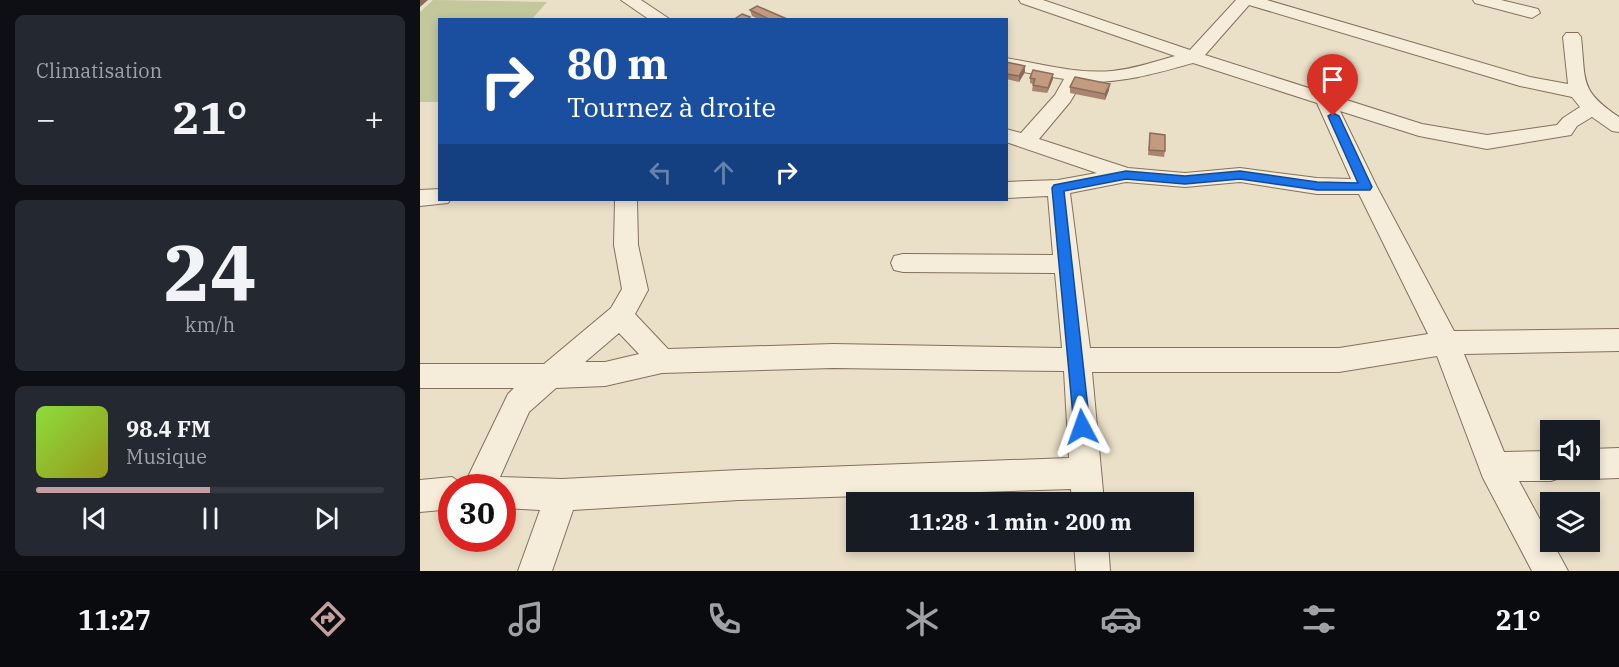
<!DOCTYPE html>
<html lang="fr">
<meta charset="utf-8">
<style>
:root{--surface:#171b24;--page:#242831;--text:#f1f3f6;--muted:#9ea1a6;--line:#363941;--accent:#c49ea0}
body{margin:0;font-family:"IBM Plex Serif",serif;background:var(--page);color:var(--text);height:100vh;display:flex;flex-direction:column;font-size:22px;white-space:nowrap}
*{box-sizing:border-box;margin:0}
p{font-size:20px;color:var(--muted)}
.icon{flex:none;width:33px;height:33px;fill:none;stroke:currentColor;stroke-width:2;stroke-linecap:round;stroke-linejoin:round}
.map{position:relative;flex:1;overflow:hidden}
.drawer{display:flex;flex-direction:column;gap:15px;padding:15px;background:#0d0f14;width:420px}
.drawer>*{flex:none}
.guide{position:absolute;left:18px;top:18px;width:570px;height:183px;border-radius:0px;box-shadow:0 3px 9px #0003;background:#1a4fa0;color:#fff;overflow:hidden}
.fabs{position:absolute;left:1120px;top:420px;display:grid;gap:12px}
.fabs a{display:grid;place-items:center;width:60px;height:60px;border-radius:0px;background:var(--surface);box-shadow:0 3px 9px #0003;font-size:30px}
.speed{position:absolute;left:18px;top:474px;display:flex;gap:12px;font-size:30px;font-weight:700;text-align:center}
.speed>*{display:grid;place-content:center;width:78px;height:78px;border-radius:50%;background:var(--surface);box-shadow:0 3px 9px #0003;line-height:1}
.speed .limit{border:9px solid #d22;background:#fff;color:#111}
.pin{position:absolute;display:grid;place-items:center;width:51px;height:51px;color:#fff;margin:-62px -26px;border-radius:50% 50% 50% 0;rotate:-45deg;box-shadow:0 0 6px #0007}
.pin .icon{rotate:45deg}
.me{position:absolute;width:66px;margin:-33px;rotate:356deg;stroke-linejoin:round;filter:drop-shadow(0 0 4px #0008)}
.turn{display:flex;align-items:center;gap:21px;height:126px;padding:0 30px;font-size:27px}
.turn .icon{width:78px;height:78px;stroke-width:2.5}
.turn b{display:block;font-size:42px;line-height:51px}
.lanes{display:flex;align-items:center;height:57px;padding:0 30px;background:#0003;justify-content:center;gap:30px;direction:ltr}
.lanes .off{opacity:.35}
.big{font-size:45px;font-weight:700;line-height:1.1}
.drawer .tile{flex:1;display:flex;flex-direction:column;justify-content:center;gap:9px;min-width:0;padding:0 21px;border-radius:9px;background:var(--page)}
.drawer .dial{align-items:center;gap:0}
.dial b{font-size:78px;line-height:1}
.song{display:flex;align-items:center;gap:18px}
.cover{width:72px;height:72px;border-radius:9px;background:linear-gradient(135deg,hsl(90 70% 55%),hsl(60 70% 35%))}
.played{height:6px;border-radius:3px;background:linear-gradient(90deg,var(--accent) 50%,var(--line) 50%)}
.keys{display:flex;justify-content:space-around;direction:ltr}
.heat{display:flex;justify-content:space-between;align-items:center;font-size:33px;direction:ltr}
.trip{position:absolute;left:426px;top:492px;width:348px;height:60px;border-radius:0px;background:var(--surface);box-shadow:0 3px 9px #0003;font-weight:700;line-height:60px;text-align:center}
.dock{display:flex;height:96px;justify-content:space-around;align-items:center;background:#090b0e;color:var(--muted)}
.dock .icon{width:42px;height:42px}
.dock .active{color:var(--accent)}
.dock b{font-size:27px;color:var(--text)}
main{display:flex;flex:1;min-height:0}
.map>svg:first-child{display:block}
.green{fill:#c3c79c}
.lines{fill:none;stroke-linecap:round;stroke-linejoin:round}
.minor-casing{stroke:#83715e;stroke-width:2}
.minor{fill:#f5ecd9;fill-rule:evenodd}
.wall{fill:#a9856f}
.shaded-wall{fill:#896c5a}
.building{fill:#c49b81;stroke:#896c5a;stroke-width:1.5}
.route{fill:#1a73e8;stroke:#114b97;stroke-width:1.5}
</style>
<main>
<section class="drawer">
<div class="tile"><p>Climatisation</p>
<div class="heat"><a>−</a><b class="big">21°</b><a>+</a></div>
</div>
<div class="tile dial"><b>24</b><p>km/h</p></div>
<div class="tile">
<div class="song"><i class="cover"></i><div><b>98.4 FM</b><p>Musique</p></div></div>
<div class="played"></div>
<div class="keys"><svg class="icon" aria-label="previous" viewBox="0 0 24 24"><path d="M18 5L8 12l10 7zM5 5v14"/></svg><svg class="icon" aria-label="pause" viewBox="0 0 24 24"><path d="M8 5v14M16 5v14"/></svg><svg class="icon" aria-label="next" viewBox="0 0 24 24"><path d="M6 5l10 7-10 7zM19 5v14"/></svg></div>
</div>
</section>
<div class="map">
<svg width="1199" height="571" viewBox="0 0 1199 571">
<rect width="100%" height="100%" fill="#eadfc7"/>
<!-- green -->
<path class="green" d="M13,0l114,2 -15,17 -92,1 -1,82h-19v-90z"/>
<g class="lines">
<!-- minor casing -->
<g class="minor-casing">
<g id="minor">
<path d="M201,0h20l30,20h-21z"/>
<path d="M599,0h24l147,50 46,-50h31l263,77 38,7 -5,-47 3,-4h12l3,4c5,45 -2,53 38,80v15l-7,-1 -20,-14 -15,9 -6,9 -84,14 -68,-13 -79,-25 37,76 77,144 165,-2v22l-155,3 40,98 47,-1v19h14l-3,7 -11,4h-32l49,90h-36l-49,-93 -46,-122 -98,16h-247l12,130h-32l-1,-13 -332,11 -166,10 -21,61h-34l22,-61 -38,-2v-20h-50v21l-32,3v-32l32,-3 12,8 44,-91 6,-6h-94v-24h124l67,-56 11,-19 -8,-44 1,-45h22l1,45 10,45 -13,24 33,35 165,-5 229,4 -7,-75 -152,-1 -9,-2 -3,-7 3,-7 9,-2 150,1 -5,-59 -42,2v-16l52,-2 39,-7 -91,-31v-13l15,4 34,-38 9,-16 -58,-10v-11c35,6 71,16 106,13 21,-2 42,-9 63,-15l-154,-53zM829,5l271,81 52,11 8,10 -17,11 -6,7 -70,10 -65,-11 -217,-69zM773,63l124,40 34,76 -34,-1 -77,-10 -55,5 -57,-5 -89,-29 31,-37 12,-20c41,1 72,-8 111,-19zM706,182l59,5 55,-5 77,12h42l69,140 -89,14h-249l-20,-155zM199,333l20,21 -34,8h-20zM413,368l231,3 5,87 -330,12 -177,9 -62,-2 29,-65 27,-24 49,-2 57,-13z"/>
<path d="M1053,0h28l37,9 2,4 -8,5 -57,-15z"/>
<path d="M20,189v11h10l-2,3 -28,3v-16z"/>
<path d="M1199,448v30l-29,1 -11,-5 -2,-4h13v-21z"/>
<path d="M654,542h34l2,29h-34z"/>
</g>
</g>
<!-- minor -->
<use href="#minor" class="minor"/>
</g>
<!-- wall -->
<g class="wall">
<path d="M330,10l37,10h-27l-8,-4z"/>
<path d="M586,62l19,4v6l-6,10 -13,-3z"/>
<path d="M610,78l23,1 -6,14 -15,-2 1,-7 -3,-1z"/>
<path d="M650,87l39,3 -4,10 -35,-7z"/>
<path d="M730,133l15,18 -1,6 -16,-2z"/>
</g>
<!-- shaded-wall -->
<g class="shaded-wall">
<path d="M0,0h8l-8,7z"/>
<path d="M605,66v6l-6,10v-6z"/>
<path d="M633,74v5l-6,14 1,-5z"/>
<path d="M690,84l-1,6 -4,10v-6z"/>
</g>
<!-- building -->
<g class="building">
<path d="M337,6l30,13 -16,1 -21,-10z"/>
<path d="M322,14l8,3 -4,3h-13z"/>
<path d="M586,62l19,4 -6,10 -13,-2z"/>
<path d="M613,70l20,4 -5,14 -15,-3 2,-6 -5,-1z"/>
<path d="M655,77l35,7 -5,10 -35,-7z"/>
<path d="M730,133l15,2v16l-16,-1z"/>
</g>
<!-- route -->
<path class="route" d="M913,113l6,3 33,71 -2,3h-53l-77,-11 -55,5 -59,-5 -62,12 26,236 -2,5 -6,3 -6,-3 -2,-5 -22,-239 2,-3 72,-14 59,5 55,-5 77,11 41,1 -30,-67z"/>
</svg>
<div class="fabs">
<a><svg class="icon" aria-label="sound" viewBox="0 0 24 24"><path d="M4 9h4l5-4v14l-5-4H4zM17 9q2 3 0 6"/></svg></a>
<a><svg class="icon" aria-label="layers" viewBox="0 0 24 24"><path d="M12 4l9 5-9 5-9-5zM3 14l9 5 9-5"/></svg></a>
</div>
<div class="speed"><div class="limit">30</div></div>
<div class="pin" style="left:913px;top:116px;background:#d93025"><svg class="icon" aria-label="arrive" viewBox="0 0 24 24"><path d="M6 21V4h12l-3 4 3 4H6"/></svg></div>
<svg class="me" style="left:662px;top:427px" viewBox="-20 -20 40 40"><path d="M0-17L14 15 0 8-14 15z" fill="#1a73e8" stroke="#fff" stroke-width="4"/></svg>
<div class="trip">11:28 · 1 min · 200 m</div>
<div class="guide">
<div class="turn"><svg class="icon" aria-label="right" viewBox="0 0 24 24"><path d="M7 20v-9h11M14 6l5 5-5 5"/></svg><div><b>80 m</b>Tournez à droite</div></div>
<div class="lanes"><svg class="icon off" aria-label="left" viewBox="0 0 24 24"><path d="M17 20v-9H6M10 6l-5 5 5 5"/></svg><svg class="icon off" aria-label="ahead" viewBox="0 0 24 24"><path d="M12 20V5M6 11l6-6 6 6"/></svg><svg class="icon" aria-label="right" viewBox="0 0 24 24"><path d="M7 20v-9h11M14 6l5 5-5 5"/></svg></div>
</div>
</div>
</main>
<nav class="dock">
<b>11:27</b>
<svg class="icon active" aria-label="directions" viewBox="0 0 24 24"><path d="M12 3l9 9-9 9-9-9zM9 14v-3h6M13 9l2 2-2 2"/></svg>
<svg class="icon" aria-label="music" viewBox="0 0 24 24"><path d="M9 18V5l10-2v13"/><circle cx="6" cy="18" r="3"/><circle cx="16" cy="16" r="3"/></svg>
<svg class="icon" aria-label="phone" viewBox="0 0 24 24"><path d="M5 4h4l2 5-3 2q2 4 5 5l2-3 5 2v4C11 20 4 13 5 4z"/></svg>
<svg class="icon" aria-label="climate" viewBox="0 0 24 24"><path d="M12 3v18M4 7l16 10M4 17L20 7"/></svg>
<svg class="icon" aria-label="car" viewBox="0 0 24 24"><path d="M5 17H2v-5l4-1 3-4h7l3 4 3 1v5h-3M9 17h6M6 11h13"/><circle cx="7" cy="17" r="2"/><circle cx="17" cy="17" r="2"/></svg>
<svg class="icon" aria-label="filters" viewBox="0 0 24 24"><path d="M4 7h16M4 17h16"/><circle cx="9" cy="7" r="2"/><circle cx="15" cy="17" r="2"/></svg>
<b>21°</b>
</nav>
